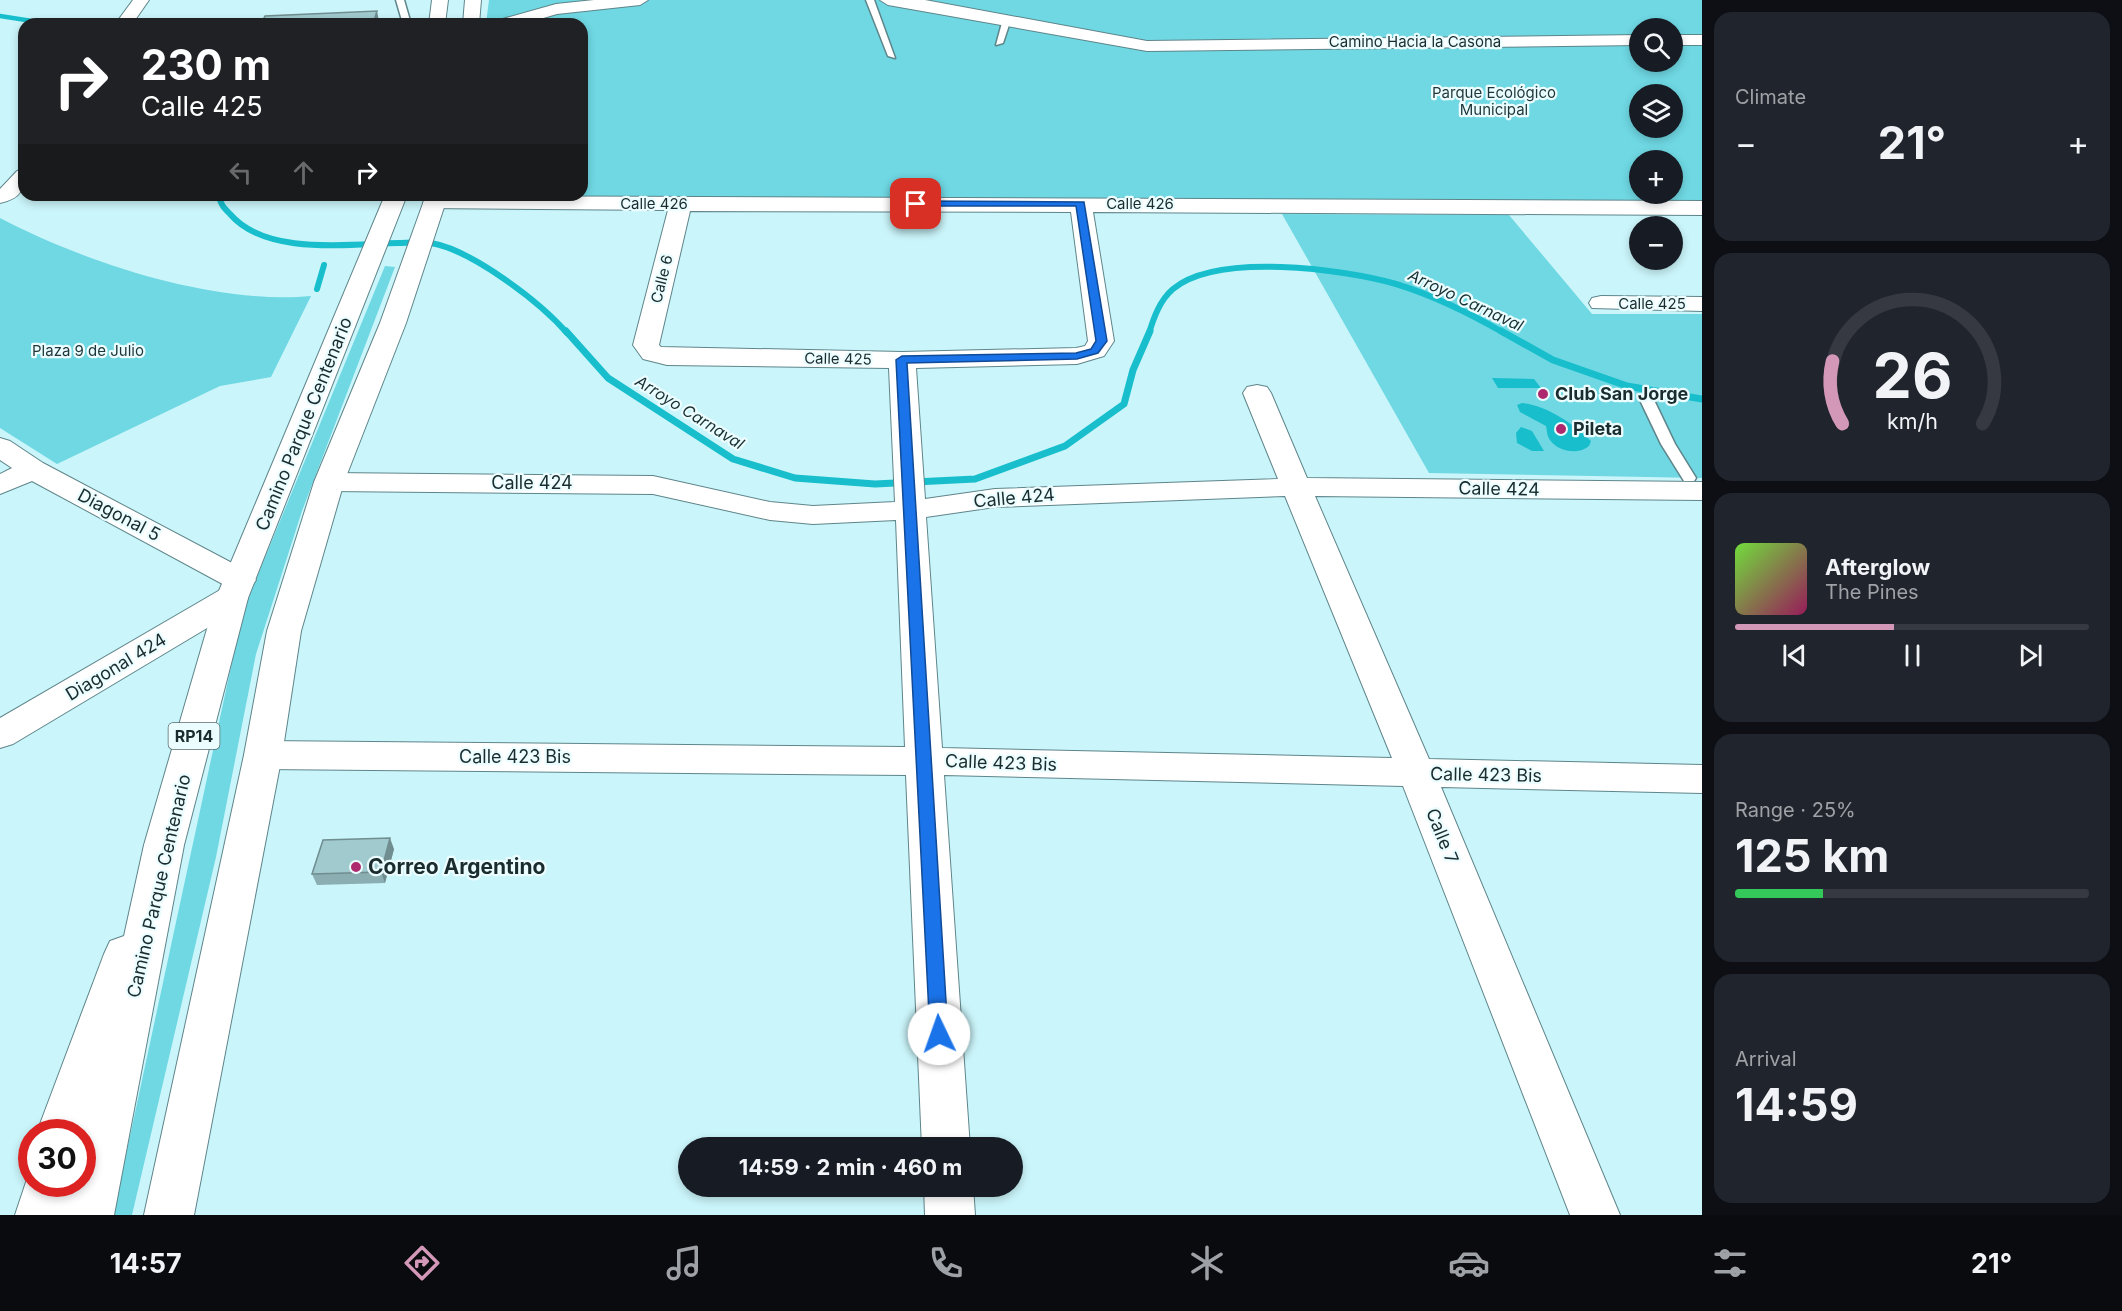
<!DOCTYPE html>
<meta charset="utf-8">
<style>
:root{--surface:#171b24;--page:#20242c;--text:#f1f3f6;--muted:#9ea1a6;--line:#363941;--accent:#d398b8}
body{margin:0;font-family:Inter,sans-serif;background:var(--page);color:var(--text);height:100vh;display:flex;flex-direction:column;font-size:22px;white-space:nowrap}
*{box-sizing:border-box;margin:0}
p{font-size:20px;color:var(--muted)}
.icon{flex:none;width:33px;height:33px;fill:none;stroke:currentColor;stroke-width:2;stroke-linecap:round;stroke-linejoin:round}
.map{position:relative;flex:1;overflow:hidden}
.side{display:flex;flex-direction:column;gap:12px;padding:12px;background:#0d0f14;width:420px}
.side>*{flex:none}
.banner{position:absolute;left:18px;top:18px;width:570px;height:183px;border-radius:18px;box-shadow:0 3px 9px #0003;background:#202124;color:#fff;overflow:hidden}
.controls{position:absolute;left:1629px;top:18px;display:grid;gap:12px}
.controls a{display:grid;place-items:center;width:54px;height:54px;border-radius:50%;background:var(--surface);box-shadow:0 3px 9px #0003;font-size:30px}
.speed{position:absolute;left:18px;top:1119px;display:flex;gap:12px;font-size:30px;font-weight:700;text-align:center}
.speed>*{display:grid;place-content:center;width:78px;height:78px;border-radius:50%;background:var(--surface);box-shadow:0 3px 9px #0003;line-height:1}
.speed .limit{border:9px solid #d22;background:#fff;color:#111}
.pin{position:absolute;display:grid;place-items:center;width:51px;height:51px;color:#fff;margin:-26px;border-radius:12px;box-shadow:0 3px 9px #0006}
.me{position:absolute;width:66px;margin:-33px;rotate:357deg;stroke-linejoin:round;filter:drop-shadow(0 0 4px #0008)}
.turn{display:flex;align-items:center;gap:21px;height:126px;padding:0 24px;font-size:27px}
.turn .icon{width:78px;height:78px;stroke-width:2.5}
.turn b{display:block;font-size:42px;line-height:51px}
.lanes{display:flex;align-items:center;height:57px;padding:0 24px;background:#0003;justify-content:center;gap:30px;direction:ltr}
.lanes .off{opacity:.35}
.big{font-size:45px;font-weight:700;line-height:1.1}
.side .tile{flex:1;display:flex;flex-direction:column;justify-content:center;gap:9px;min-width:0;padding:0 21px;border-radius:18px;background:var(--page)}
.side .dial{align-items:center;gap:0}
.dial svg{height:156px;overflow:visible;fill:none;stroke:var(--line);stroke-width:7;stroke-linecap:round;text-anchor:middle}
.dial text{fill:var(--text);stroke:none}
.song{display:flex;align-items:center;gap:18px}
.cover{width:72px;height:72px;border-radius:9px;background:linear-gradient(135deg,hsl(100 70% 55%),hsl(330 70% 35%))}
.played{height:6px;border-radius:3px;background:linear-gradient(90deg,var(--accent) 45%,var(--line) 45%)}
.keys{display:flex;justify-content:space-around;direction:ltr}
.heat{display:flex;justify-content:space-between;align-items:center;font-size:33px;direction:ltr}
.charge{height:9px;border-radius:4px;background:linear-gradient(90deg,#34c759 25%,var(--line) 0)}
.trip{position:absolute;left:678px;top:1137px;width:345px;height:60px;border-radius:30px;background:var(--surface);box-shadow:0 3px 9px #0003;font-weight:700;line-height:60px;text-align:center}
.dock{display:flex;height:96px;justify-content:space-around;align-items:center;background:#090b0e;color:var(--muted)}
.dock .icon{width:42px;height:42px}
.dock .on{color:var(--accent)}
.dock b{font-size:27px;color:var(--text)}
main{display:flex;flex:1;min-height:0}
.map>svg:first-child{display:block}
.green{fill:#6fd8e3;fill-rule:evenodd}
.water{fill:#18becc}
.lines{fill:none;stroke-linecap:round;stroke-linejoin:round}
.stream-far2{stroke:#18becc;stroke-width:4.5}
.stream-far1{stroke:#18becc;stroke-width:6}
.stream{stroke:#18becc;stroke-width:7}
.service-casing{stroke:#5e858a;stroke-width:3}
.minor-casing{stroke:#5e858a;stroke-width:2}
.primary-casing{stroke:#5e858a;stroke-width:2}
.service{fill:#fff;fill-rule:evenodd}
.minor{fill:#fff;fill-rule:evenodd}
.primary{fill:#fff;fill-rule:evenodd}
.wall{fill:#8aaeb1}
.shaded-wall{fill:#708d90}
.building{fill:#a0cace;stroke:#708d90;stroke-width:1.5}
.route{fill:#1a73e8;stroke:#114b97;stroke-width:1.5}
.poi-dot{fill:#ae286d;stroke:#ecfdff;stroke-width:2}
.labels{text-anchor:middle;stroke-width:4.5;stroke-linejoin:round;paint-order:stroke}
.far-street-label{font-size:15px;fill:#1b2c2e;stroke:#ecfdff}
.far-park-label{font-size:15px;fill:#1e3639;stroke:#ecfdff}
.far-water-label{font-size:16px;font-style:italic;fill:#173032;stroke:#ecfdff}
.shield{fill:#ecfdff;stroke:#5a6b6d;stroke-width:1.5}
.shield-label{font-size:16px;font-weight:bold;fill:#1b2c2e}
.poi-label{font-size:18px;font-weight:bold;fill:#1b2c2e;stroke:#ecfdff;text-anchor:start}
.street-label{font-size:18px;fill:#1b2c2e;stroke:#ecfdff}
.near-poi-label{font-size:21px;font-weight:bold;fill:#1b2c2e;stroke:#ecfdff;text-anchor:start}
</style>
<main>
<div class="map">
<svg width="1702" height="1215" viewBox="0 0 1702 1215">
<rect width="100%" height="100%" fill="#caf5fa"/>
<!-- green -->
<g class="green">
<path d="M489,0h1213v204l-1236,-7 116,-2v-171h-96zM1640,28h32v34h-32zM1640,94h32v34h-32zM1640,160h32v34h-32z"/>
<path d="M1282,214l227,1 83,99h110v164l-273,-5z"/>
<path d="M0,218c86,45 214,87 311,78l-40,81 -51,9 -163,78 -57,-36z"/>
<path d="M385,266l10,1 -93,244 -46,143 -40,203 -84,358h-19l130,-604z"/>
</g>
<!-- water -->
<g class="water">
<path d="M1492,378l42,1 7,9h-43z"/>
<path d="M1522,403c26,3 50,20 69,38l-2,5c-10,9 -31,6 -39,-6 -3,-4 -3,-9 -4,-14l-26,-14 -3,-7z"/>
<path d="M1521,427l11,4 12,20h-12l-15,-8 -1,-10z"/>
</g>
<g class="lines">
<!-- stream-far2 -->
<path class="stream-far2" d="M0,16l51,8"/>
<!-- stream-far1 -->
<g class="stream-far1">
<path d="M219,195c1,9 5,13 11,19 36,42 118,30 169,29 11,0 22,-2 32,0 41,7 109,59 136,90"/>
<path d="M317,289l7,-24"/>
<path d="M1149,333c5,-16 11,-33 24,-44 44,-37 171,-20 223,-5 36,11 75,30 108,49"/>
</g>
<!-- stream -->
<g class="stream">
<path d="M566,331l42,47 125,81 62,19 80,6 100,-5 90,-33 59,-42 9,-34 17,-39"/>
<path d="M1501,331l52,29 74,26 75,13"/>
</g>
<!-- service casing -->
<g class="service-casing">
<g id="service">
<path d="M396,0h8l7,24h-8z"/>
<path d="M866,0h8l21,58 -7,-2z"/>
<path d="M1007,16l4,3 -8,24 -7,2 7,-26z"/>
<path d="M1646,394l7,4 22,46 21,34 -2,3h-10l-23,-37 -22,-46z"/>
</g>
</g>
<!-- minor casing -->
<g class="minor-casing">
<g id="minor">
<path d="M133,0h16l-16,23h-12l-2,-4z"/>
<path d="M594,0h54l-8,5 -83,9 -34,10h-26l2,-4 57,-16z"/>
<path d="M880,0h45l222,41 493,-6v10l-493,6 -259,-46z"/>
<rect x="1672" y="35" width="30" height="10"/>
<path d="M24,169c0,21 -2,29 -24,34v-14l17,-18z"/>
<path d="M434,196l1268,5v14l-609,-3 21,129 -10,15 -27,8 -161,4 9,131 70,-10 283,-10 -35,-86 4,-6 10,-2 10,2 4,6 36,85 395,4v18l-387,-4 114,263 273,6v28l-261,-6 179,428h-50l-167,-429 -459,-11 26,373h-48l-16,-373 -643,-6 -13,-4 -6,-10 6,-10 13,-4 642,6 -9,-227 -83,4 -43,-4 -117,-26 -324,-3 -10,-3 -5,-6 5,-6 10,-3 324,3 117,26 43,4 82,-4 -6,-134 -222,-3 -24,-6 -10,-14 35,-135 -242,-2 -3,-5 3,-5zM690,211l381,1 17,129 -3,5 -9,2 -174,4 -241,-5 -2,-2zM1285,496l107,262 -450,-10 -16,-231 69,-10z"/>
<path d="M1601,296l101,1v14l-110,-3 -3,-5 3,-5z"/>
<path d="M0,438l10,3 33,22 208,110 5,7 -5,7 -9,3 6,8 -4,8 -231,138 -13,4v-30l220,-128 10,-2 -198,-107 -32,13v-20l12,-6 -12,-8z"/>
<path d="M924,1186h49l2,29h-50z"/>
</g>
</g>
<!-- primary casing -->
<g class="primary-casing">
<g id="primary">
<path d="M432,0h16l-3,24h-16z"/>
<path d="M465,0h16l-2,24h-16z"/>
<path d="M385,195h22l-159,403 -64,247 -70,370h-99l16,-48 1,17h50v-52h-45l67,-178 6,-13 14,-5 20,-91 72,-247z"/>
<path d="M426,195h22l-42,128 -62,159 -43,149 -19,124 -88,460h-50l100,-460 23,-124 47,-149 66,-159z"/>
</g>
</g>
<!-- service -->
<use href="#service" class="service"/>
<!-- minor -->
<use href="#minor" class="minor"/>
<!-- primary -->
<use href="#primary" class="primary"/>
</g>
<!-- wall -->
<path class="wall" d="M394,849l-9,34 -68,2 -5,-11z"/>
<!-- shaded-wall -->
<g class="shaded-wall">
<path d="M377,11l2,10 -1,3h-5z"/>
<path d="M390,838l4,11 -9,34 -4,-11z"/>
</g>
<!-- building -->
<g class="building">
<path d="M377,11l-4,13h-112l4,-8z"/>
<path d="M390,838l-9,34 -69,2 11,-34z"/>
</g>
<!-- route -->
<path class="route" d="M916,201l168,1 23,139 -9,12 -21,6 -170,4 41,671 -2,5 -7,3 -7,-3 -2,-5 -34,-674 6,-4 174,-3 15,-4 5,-8 -20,-135h-163l-2,-2z"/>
<!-- markers -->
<g class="poi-dot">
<circle cx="1543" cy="394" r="6"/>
<circle cx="1561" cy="429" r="6"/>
<circle cx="356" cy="867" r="6"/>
</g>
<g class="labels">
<!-- far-street labels -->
<g class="far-street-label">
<text x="1415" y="47">Camino Hacia la Casona</text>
<text x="654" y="209">Calle 426</text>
<text x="1140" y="209">Calle 426</text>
<text transform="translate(662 279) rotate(-76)" y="5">Calle 6</text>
<text x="1652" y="309">Calle 425</text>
<text transform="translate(838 359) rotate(1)" y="5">Calle 425</text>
</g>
<!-- far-park labels -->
<g class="far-park-label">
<text x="1494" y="98">Parque Ecológico<tspan x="1494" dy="17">Municipal</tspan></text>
<text x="88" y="356">Plaza 9 de Julio</text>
</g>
<!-- far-water labels -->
<g class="far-water-label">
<text transform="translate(1466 300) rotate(25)" y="6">Arroyo Carnaval</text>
<text transform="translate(690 412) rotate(32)" y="6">Arroyo Carnaval</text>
</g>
<!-- shield labels -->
<rect class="shield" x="168.5" y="723" width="51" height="26" rx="4.5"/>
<g class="shield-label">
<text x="194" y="742">RP14</text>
</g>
<!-- poi labels -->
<g class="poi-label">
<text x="1555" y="400">Club San Jorge</text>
<text x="1573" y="435">Pileta</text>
</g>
<!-- street labels -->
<g class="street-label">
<text transform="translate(304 424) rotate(-68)" y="6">Camino Parque Centenario</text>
<text x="532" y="489">Calle 424</text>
<text transform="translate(1499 489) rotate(1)" y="6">Calle 424</text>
<text transform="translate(1014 498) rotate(-5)" y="6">Calle 424</text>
<text transform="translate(119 515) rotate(28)" y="6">Diagonal 5</text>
<text transform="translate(116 667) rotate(-31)" y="6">Diagonal 424</text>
<text x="515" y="763">Calle 423 Bis</text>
<text transform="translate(1001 763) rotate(2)" y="6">Calle 423 Bis</text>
<text transform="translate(1486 775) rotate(1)" y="6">Calle 423 Bis</text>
<text transform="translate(1442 836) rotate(68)" y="6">Calle 7</text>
<text transform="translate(159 886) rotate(-77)" y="6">Camino Parque Centenario</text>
</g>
<!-- near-poi labels -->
<g class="near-poi-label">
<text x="368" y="874">Correo Argentino</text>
</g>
</g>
</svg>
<div class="controls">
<a><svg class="icon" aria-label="search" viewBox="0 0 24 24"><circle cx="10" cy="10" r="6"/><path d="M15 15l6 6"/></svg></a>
<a><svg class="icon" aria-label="layers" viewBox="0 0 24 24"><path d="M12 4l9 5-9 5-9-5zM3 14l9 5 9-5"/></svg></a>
<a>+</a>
<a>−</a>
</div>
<div class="speed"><div class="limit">30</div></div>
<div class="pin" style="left:916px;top:204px;background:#d93025"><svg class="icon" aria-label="arrive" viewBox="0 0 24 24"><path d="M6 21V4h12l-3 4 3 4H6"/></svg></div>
<svg class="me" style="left:939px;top:1034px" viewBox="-20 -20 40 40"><circle r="19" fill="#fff"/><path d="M0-13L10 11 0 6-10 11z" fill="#1a73e8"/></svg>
<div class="trip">14:59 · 2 min · 460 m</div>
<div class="banner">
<div class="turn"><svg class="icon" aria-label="right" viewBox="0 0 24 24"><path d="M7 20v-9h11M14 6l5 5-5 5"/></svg><div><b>230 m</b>Calle 425</div></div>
<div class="lanes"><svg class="icon off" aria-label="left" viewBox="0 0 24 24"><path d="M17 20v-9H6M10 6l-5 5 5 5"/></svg><svg class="icon off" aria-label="ahead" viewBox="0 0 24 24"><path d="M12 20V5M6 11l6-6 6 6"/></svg><svg class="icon" aria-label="right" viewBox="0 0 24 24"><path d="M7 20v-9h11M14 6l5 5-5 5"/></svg></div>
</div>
</div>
<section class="side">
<div class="tile"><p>Climate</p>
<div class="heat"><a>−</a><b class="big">21°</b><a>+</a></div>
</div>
<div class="tile dial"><svg viewBox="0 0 100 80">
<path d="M14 69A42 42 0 1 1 86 69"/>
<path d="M14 69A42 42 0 0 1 9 37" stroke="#d398b8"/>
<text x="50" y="56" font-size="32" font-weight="700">26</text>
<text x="50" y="72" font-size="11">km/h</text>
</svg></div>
<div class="tile">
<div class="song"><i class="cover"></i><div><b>Afterglow</b><p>The Pines</p></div></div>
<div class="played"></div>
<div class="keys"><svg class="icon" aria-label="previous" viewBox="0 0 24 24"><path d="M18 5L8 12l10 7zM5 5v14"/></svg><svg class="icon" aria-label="pause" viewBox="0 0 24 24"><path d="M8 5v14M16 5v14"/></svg><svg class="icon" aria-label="next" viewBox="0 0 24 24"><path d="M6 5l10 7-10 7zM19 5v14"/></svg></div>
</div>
<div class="tile"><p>Range · 25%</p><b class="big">125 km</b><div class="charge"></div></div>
<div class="tile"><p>Arrival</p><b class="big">14:59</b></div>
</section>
</main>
<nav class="dock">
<b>14:57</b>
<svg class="icon on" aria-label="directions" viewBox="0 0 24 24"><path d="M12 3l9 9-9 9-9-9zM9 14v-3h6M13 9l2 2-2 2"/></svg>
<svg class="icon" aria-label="music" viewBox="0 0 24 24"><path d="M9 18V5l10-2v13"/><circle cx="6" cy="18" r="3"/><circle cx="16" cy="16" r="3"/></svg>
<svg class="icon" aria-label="phone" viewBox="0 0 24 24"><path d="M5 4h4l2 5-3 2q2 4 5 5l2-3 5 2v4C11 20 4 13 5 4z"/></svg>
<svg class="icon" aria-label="climate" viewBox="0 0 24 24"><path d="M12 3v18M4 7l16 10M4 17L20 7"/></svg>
<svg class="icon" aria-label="car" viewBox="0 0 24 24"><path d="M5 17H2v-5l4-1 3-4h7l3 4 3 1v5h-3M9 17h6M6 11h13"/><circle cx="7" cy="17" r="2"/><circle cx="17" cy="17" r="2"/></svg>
<svg class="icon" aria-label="filters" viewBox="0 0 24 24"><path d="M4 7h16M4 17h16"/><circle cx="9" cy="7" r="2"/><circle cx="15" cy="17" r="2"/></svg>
<b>21°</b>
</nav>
